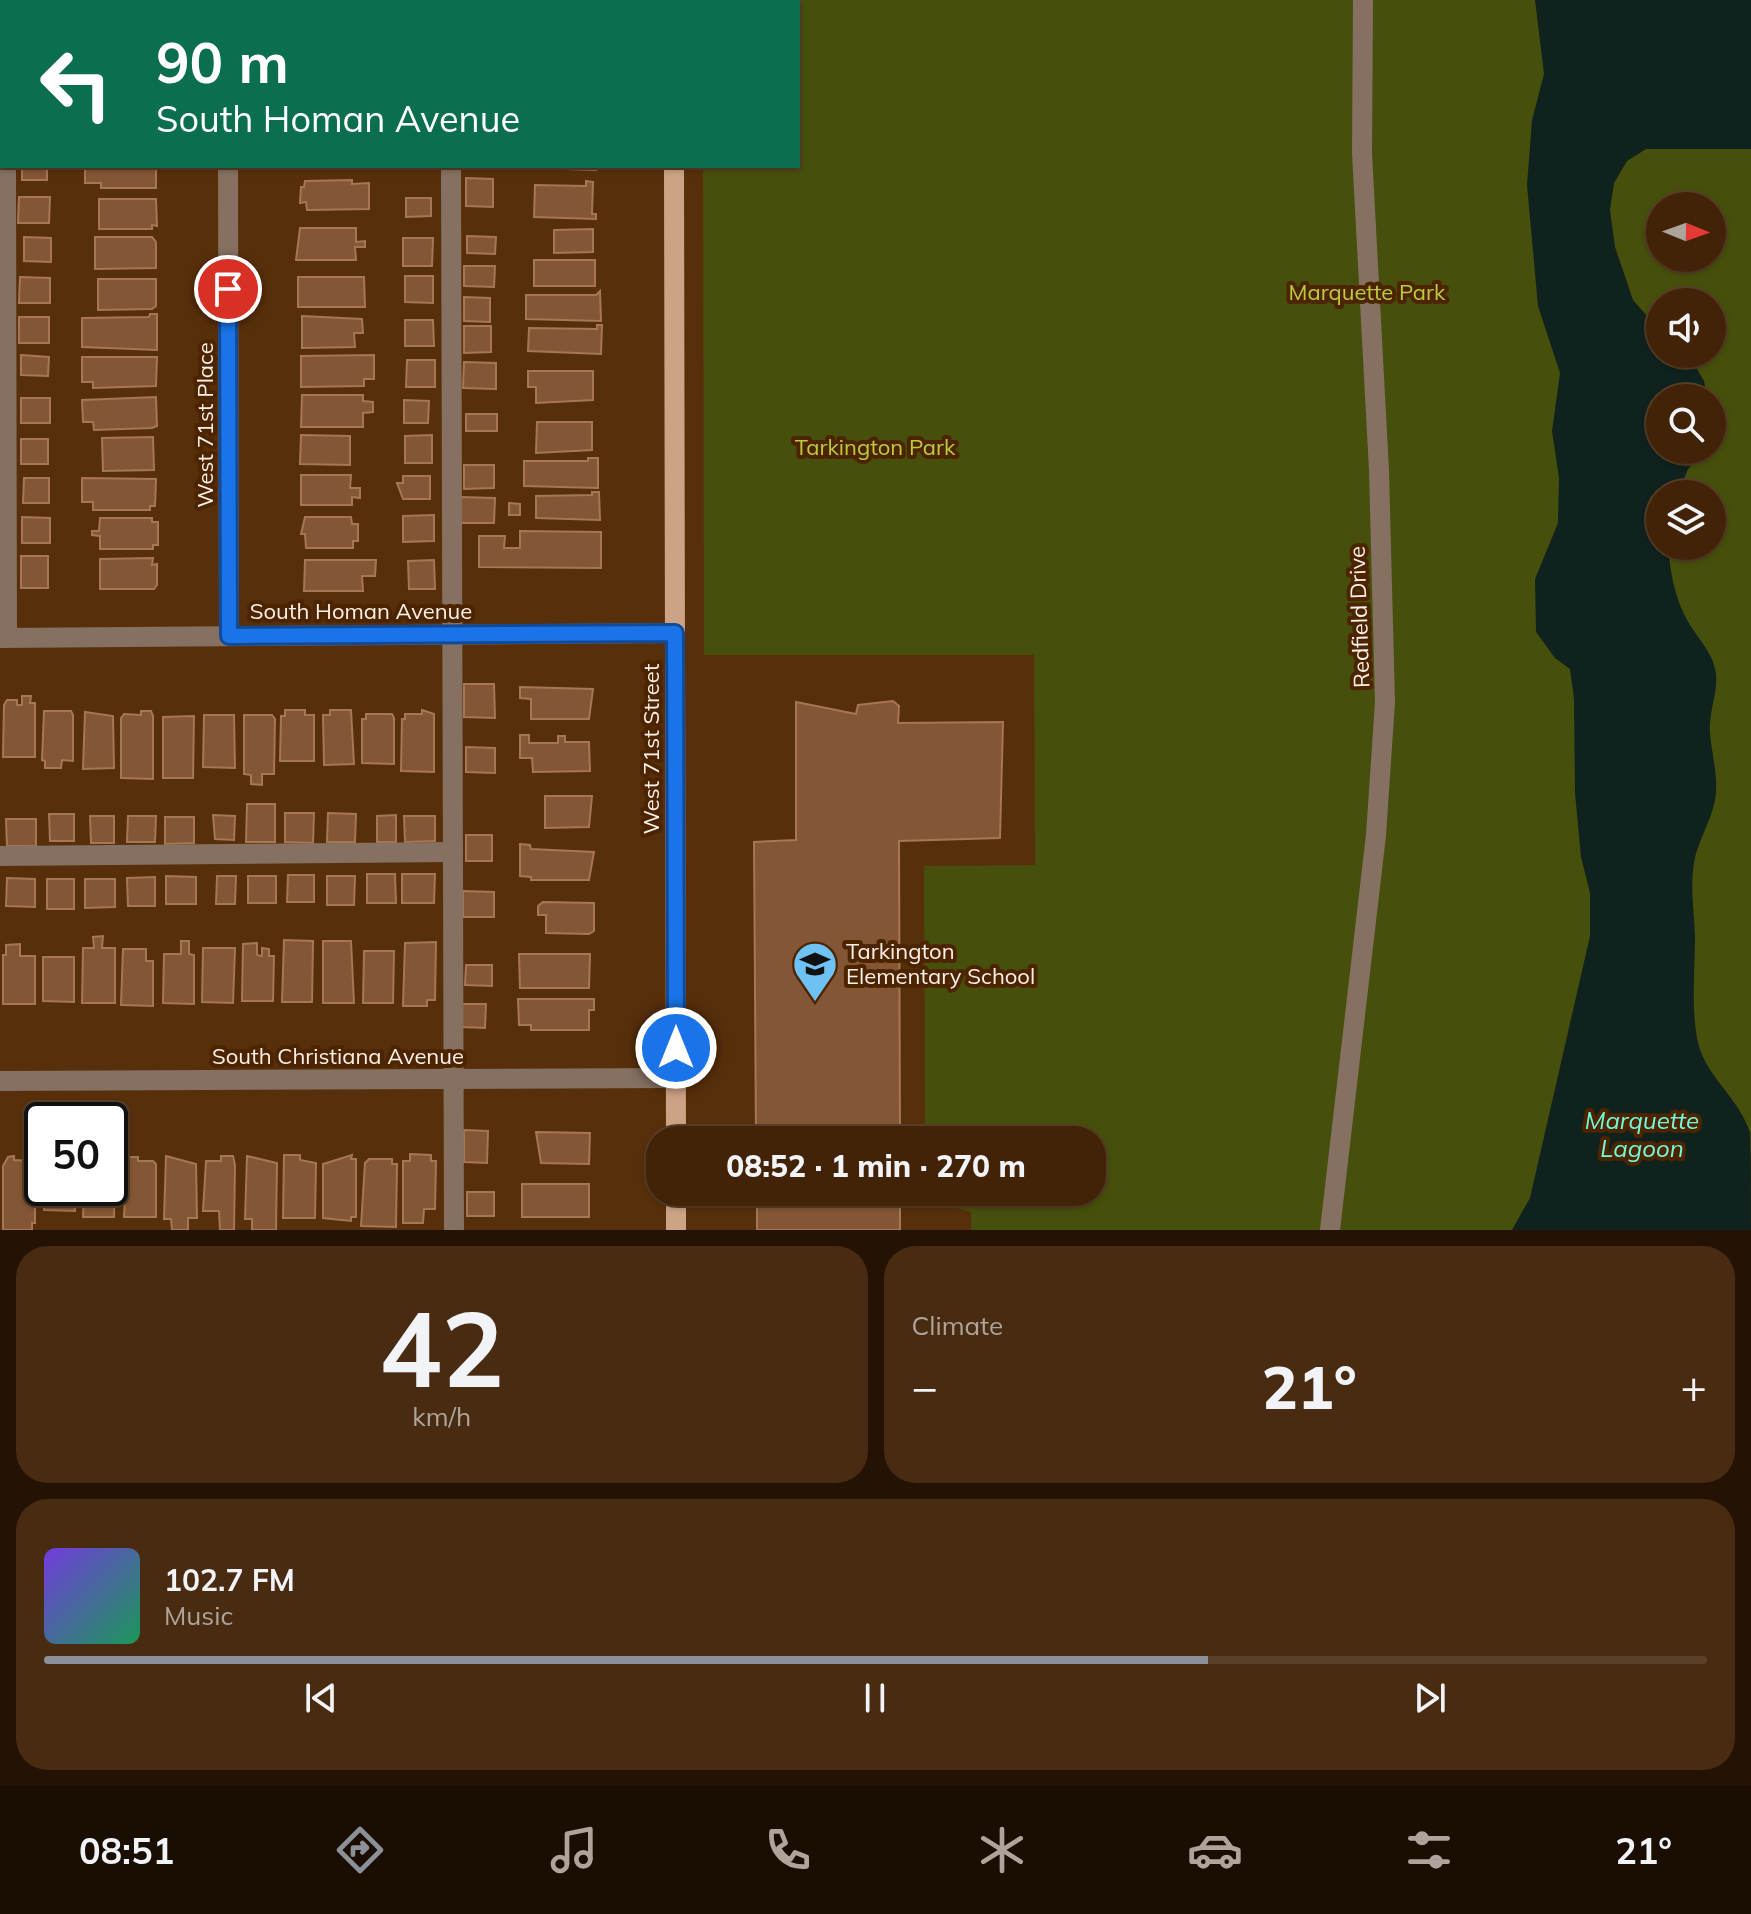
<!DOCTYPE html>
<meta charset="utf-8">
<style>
:root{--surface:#422308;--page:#492b12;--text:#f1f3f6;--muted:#aea49c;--line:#5a4029;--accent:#8c9099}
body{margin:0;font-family:Mulish,sans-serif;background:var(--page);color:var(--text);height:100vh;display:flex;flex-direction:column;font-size:30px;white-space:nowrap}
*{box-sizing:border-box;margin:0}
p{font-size:26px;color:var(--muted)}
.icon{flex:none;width:44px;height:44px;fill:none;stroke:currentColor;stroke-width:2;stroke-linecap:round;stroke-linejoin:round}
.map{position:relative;height:1230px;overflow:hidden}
.drawer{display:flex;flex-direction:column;gap:16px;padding:16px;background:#241304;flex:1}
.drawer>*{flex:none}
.top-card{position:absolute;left:0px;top:0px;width:800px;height:168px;box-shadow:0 2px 6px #0004,0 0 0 2px var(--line);background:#0b6e4f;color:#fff;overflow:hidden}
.needle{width:52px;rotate:91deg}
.fabs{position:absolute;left:1646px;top:192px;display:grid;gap:16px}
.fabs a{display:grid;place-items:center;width:80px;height:80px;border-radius:50%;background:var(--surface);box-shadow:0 2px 6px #0004,0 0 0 2px var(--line);font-size:40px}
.speed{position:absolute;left:24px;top:1102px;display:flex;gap:16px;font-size:40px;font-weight:700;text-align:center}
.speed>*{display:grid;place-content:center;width:104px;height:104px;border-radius:50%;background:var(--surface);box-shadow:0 2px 6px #0004,0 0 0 2px var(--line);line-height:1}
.speed .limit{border:4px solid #111;border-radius:12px;background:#fff;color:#111}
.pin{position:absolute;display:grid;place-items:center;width:68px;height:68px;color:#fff;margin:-34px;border:4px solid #fff;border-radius:50%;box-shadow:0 2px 8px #0007}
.me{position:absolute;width:88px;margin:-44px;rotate:0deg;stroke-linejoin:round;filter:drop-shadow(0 0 6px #0008)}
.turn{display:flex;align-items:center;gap:28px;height:168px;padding:0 24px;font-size:36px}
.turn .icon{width:104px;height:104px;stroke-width:2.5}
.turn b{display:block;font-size:56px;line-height:68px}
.big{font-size:60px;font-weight:800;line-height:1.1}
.drawer .tile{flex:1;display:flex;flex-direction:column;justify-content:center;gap:12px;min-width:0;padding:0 28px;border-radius:32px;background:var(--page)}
.drawer .dial{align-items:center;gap:0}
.dial b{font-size:104px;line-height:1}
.song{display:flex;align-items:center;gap:24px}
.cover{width:96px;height:96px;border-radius:12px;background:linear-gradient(135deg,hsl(260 70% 55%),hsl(150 70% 35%))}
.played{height:8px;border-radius:4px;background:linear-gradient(90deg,var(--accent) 70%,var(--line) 70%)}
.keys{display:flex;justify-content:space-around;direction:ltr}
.heat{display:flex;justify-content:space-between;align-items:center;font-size:44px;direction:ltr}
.drawer .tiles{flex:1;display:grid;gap:16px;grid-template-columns:1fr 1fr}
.tile:last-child{grid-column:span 2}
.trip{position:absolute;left:646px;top:1126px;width:460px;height:80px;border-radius:32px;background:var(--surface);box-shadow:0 2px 6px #0004,0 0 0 2px var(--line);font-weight:800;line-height:80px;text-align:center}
.tab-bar{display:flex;height:128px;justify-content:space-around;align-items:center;background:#1a0e03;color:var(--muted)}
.tab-bar .icon{width:56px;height:56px}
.tab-bar .current{color:var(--accent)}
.tab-bar b{font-size:36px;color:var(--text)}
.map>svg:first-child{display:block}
.green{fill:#474f0c;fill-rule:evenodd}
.water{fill:#0f221d}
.building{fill:#835635;stroke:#a67755;stroke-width:2}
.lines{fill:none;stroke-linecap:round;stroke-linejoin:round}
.minor{stroke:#857061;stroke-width:20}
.major{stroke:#cda385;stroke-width:20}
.route-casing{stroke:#114b97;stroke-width:20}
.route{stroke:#1a73e8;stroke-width:14}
.labels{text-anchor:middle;stroke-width:8;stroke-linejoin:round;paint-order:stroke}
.park-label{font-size:22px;fill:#bacc3e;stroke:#4d2400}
.street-label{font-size:22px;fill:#fbf0e9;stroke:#4d2400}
.poi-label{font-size:22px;fill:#fbf0e9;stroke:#4d2400;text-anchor:start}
.water-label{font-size:24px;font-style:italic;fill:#70fcdd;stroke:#4d2400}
</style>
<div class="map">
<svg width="1751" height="1230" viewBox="0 0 1751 1230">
<rect width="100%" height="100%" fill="#582f0b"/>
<!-- green -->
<path class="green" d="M703,0h1048v1230h-780v-18l-46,-13v-7h167v-52h-167l-1,-274 111,-1 -1,-210h-330l-1,-489h95v-164zM1660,206h52v52h-52zM1660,302h52v52h-52zM1660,398h52v52h-52zM1660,494h52v52h-52z"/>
<!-- water -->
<path class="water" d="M1535,0h216v149h-105l-19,12 -13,22 -4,27 5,37 18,53 27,31v23h28l16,27 3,17h-47v52h43l-15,19 -10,25h-18v52h8c2,24 6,48 17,70 10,21 28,34 31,58 2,19 -8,40 -6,60 2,22 9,44 5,66 -4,22 -18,42 -21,63 -4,25 0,48 1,73 0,34 -4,68 2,102 6,37 43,60 53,95 1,25 1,70 1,97h-239l18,-32 60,-262v-43l-9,-36 -6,-64 -1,-94 -4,-30 -15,-11 -19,-26 -1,-53 23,-56 1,-45 -7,-47 8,-58 -22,-67 -11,-121 5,-65 12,-46z"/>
<!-- building -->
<g class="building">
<path d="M91,0h63l-63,2z"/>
<path d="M297,0h67l-67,2z"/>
<rect x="22" y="166" width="25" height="14"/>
<path d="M85,166h71v22h-55v-5h-16z"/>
<path d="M533,166h62l1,4 -63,-2z"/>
<path d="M466,178l27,1v28l-27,-1z"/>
<path d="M352,180v4l17,-1v26l-62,1 -1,-8 -6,1 1,-16h3l1,-6z"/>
<path d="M586,181l7,1 -1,32h4v5l-62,-2 1,-32 51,1z"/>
<path d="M19,197h31l-1,26h-31z"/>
<path d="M406,198h25v18l-25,1z"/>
<path d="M99,199h57l1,27 -5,-1v4h-53z"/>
<path d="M300,228h56v14l9,-1v6h-10l1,13h-60z"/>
<path d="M593,229v23l-39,1v-23z"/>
<path d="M467,236l29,1 -1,17 -28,-1z"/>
<path d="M24,237l27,1v24l-27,-1z"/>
<path d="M95,237h57l4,5v26l-61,1z"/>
<path d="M403,238h30l-1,28h-29z"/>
<rect x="534" y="260" width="61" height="26"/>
<path d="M464,266h31l-1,21 -30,-1z"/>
<path d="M405,276h28v27l-28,-1z"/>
<path d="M20,277l30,1v25h-31z"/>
<path d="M298,277h66l1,30h-67z"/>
<path d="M98,279h58v27l-4,3 -54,1z"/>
<path d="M600,291l1,30 -75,-2v-24h70z"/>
<path d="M464,297l26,1v24l-26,-1z"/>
<path d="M150,314h7v36l-75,-3v-29l67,-1z"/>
<path d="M302,316l60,3 1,14h-9l1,14 -53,1z"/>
<rect x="19" y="317" width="30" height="26"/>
<path d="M405,320h28l1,26h-29z"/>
<path d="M597,325h5l-1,29 -73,-3 1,-23 68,1z"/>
<path d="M464,326h27v26l-27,1z"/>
<path d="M21,355l28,2 -1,19 -27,-1z"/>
<path d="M374,355v24h-10v7l-63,1v-31z"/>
<path d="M82,357h75l-1,29 -63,2v-6h-11z"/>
<path d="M407,360h28v27h-29z"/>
<path d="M464,362l32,1v26l-33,-1z"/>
<path d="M528,371h65v29l-57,3v-16h-8z"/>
<path d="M302,395h61v6l10,1v10l-10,1v14h-62z"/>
<path d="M156,397l1,29 -5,2 -58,2 -1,-8h-10l-1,-22z"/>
<rect x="21" y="398" width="29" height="25"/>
<path d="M404,400l25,1 -1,22h-24z"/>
<rect x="466" y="414" width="31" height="17"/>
<path d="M537,422h55v28l-56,3z"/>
<path d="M301,435l49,1v29l-50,-1z"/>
<path d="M432,435v28h-27v-27z"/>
<path d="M153,437l1,33 -51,1 -1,-33z"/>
<rect x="21" y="439" width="27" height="25"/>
<path d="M588,458h10v30l-74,-2v-25h64z"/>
<path d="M464,465h30v23l-30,1z"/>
<path d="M301,475h50l-1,13h10v10l-8,-1v8h-51z"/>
<path d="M403,476h27v23h-27l-6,-16h6z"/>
<path d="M24,478h25v25h-26z"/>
<path d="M82,478l74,1 -1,27h-5v4h-57v-8h-11z"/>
<path d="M592,492h7l1,28 -64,-2v-22l56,-1z"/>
<path d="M460,497l35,1 -1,25h-34z"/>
<path d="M509,503l11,1v11h-11z"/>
<path d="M434,515v26l-31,1v-26z"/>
<path d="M22,517l28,1v25h-28z"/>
<path d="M305,517h46l1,7h6v17h-5v7h-47l-1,-14h-4z"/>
<path d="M100,518h52v4h6v23h-5v4h-53v-13l-8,-1v-4h7z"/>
<path d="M520,531l81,1v36l-122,-1v-31h26l-1,12h16z"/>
<rect x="21" y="556" width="27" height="32"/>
<path d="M153,558l-1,7 5,-1v21l-3,4h-54v-30z"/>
<path d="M305,560h71l-1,16h-13l1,15h-59z"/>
<path d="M434,560l1,29h-26l-1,-28z"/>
<path d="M464,684h30l1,34 -31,-1z"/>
<path d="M520,687l73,2 -4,30h-58v-20l-11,-1z"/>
<path d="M22,696h9l-1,7h5v54h-32l1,-52 3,-5h10v5h5z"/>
<path d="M893,701l6,5 -1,17 105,-1 -3,116 -101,3 1,299h-144l-2,-298 42,-2v-138l60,12 2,-9z"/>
<path d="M285,710h20v5h9v46h-34l1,-45h4z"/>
<path d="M330,710h21l3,54 -30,1 -1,-50h7z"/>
<path d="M422,710l12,4v58l-33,-1 1,-52h3v-5h17z"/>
<path d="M44,711h27l2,4v46l-11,-1 -1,8h-16v-7l-3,-1z"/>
<path d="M141,711h10l2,5v63l-32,-1v-60l3,-4 17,1z"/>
<path d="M85,712l28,4 1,52 -31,1z"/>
<path d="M366,714h26l2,4v46l-32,-1v-44h4z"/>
<path d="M204,715h30l1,53 -32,-1z"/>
<path d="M244,715h28l3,4 -1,55h-12v11l-11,-1v-9l-7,-1z"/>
<path d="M194,716l-1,62h-30v-61z"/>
<path d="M520,735h9v8h29v-7h7v6h24l1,29 -57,1 -1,-14h-12z"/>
<path d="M466,747l29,1v25l-29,-1z"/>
<path d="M545,796h47l-3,31 -44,1z"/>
<path d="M247,804h28v38h-29z"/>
<path d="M285,813h29l-1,30 -28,-1z"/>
<path d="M328,813l28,1 -1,28h-28z"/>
<path d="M49,814h25v27h-24z"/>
<path d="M213,815l22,1 -1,24 -19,-1z"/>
<path d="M396,815v27h-19v-26z"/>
<path d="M90,816h24v27h-23z"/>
<path d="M128,816h28l-1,26h-28z"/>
<path d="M404,816h31v25l-30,1z"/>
<path d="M165,817h29v26l-29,1z"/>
<path d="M6,819h30v27h-29z"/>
<rect x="466" y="835" width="26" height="26"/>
<path d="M520,844l10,1 1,4 63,3 -5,28h-58v-3l-11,-1z"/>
<path d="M367,874h28l1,29h-29z"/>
<path d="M402,874h33l-1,29h-32z"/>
<path d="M288,875h26v27h-27z"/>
<path d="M166,876l30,1v27h-30z"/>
<path d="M217,876h19l-1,28h-19z"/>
<rect x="248" y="876" width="28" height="27"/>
<path d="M327,876h28l-1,29h-27z"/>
<path d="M155,877v29h-27l-1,-28z"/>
<path d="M7,878l28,1v28l-29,-1z"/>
<rect x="47" y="879" width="27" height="30"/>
<path d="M85,879h30v28l-30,1z"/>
<path d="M463,891l31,1v25h-31z"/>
<path d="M543,902l51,1v28l-5,3 -43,-1v-18h-8v-9z"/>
<path d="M103,936l-1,12h13v55h-33l1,-55h11l-1,-11z"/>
<path d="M284,940l29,1 -1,61h-30z"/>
<path d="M181,941h8v13l5,1v49l-31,-1 1,-49h17z"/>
<path d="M323,941h28l3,62h-31z"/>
<path d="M436,942l-1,58h-8v6h-24l2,-63z"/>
<path d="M257,943v12l5,1v-8l7,1v7h5l-1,45h-31l1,-57z"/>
<path d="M20,944v12h15v48h-32v-49h3v-10z"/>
<path d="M203,948h32l-2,55 -31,-1z"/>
<path d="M123,949h23v12h7v45l-32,-1z"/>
<path d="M364,951h30l-1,52h-30z"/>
<path d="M519,954h71l-1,34h-69z"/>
<path d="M43,957h31v45l-31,-1z"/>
<path d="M466,965h26v21l-27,-1z"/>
<path d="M518,999h76v11h-5v20h-58v-5h-12z"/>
<path d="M462,1004h24l-1,24 -23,-1z"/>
<path d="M464,1130l24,1 -1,32 -23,-1z"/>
<path d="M536,1132l54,1 -1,31 -48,-1z"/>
<path d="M410,1154l21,1v6h5l-1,48h-11l-1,14h-20v-62h7z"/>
<path d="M284,1155h16v5l16,3 -1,55h-32z"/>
<path d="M352,1155l-1,4h5v58h-5v4l-28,-3v-54z"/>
<path d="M14,1156v4l18,1 3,3v59h-3v7h-29v-64l5,-9z"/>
<path d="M166,1156l30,8 1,54h-9v12h-16l-1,-11h-7z"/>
<path d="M221,1156h12l2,9 -1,65h-14l-1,-19h-16l3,-50h15z"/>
<path d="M247,1156l30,7 -1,67h-24v-11h-7z"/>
<path d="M127,1157h11v4h15l3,3v53h-32z"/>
<path d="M369,1159h23v5h5l-1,63 -35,-1 4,-63z"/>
<path d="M110,1162l5,2 -1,53h-31l1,-29h26z"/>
<rect x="522" y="1184" width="67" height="33"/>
<path d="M45,1188h31l-1,23 -31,-1z"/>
<rect x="467" y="1192" width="27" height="24"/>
<rect x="757" y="1192" width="143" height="38"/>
</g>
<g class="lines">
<!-- minor -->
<g class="minor">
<path d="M5,0v2"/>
<path d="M228,0v2"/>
<path d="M451,0v2"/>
<path d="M6,166l1,472"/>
<path d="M228,166l1,470"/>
<path d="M451,166l3,1064"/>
<path d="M0,638l675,-5"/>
<path d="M0,856l453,-4"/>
<path d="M0,1081l676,-3"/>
<path d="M1330,1230l46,-395 9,-133 -6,-232 -17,-317 1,-153"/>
</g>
<!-- major -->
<g class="major">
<path d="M673,0v2"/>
<path d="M674,166l2,974"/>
<path d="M676,1192v38"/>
</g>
</g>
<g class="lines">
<!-- route casing -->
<g class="route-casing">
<path id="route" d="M228,289l1,347 446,-3 1,415"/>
</g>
<!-- route -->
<use href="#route" class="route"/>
</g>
<!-- icons -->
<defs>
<g id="school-pin" transform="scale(2.3)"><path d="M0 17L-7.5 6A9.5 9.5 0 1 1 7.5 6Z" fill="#6ec2f3" stroke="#4d2400"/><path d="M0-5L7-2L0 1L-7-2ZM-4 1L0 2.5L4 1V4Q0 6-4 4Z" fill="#111"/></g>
</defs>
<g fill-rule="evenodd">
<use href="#school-pin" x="815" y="964"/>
</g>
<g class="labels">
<!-- park labels -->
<g class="park-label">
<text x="1367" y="300">Marquette Park</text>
<text x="875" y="455">Tarkington Park</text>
</g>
<!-- street labels -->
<g class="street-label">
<text transform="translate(205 425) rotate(-90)" y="8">West 71st Place</text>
<text x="361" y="619">South Homan Avenue</text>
<text transform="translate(1359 617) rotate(-92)" y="8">Redfield Drive</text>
<text transform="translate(651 749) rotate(-90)" y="8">West 71st Street</text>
<text x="338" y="1064">South Christiana Avenue</text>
</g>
<!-- poi labels -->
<g class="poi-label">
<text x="846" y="959">Tarkington<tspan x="846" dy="25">Elementary School</tspan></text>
</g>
<!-- water labels -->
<g class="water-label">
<text x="1642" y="1129">Marquette<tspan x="1642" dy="28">Lagoon</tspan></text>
</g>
</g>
</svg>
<div class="fabs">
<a><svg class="needle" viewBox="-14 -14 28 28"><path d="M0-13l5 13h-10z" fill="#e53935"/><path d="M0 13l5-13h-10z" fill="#aea49c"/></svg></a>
<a><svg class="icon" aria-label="sound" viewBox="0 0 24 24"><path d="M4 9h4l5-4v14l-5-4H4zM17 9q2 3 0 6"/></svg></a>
<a><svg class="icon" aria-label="search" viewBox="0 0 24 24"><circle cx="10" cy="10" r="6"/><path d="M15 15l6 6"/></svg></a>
<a><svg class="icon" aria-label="layers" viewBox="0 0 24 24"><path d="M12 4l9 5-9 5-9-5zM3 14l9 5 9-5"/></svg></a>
</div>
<div class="speed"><div class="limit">50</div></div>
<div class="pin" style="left:228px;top:289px;background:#d93025"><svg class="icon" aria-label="arrive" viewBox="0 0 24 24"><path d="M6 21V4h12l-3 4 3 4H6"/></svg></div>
<svg class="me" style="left:676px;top:1048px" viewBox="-20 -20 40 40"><circle r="17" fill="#1a73e8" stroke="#fff" stroke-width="3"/><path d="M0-11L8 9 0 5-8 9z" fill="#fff"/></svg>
<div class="trip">08:52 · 1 min · 270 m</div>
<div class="top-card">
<div class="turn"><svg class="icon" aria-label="left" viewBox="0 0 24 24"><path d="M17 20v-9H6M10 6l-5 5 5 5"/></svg><div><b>90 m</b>South Homan Avenue</div></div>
</div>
</div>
<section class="drawer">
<div class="tiles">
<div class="tile dial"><b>42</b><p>km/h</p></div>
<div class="tile"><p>Climate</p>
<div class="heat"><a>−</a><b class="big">21°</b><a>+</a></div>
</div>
<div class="tile">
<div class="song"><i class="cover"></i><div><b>102.7 FM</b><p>Music</p></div></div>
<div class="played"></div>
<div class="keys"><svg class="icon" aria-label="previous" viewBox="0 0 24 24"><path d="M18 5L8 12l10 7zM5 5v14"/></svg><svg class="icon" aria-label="pause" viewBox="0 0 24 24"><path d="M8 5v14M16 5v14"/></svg><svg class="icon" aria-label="next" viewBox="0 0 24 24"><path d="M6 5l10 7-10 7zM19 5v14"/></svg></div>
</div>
</div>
</section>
<nav class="tab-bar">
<b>08:51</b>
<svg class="icon current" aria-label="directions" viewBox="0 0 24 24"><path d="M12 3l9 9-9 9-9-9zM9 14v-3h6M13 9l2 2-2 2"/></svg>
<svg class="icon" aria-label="music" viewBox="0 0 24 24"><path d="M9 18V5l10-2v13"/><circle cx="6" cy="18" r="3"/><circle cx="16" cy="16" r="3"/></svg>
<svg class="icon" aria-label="phone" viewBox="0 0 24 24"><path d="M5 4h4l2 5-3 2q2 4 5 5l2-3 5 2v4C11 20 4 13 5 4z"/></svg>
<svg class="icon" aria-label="climate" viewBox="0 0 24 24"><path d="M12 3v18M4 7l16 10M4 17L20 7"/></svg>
<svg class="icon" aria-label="car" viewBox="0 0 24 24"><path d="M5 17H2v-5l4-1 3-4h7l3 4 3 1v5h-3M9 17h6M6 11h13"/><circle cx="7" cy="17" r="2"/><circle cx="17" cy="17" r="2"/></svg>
<svg class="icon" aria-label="filters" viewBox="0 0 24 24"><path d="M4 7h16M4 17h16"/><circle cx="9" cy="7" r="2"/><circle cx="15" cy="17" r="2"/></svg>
<b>21°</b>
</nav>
